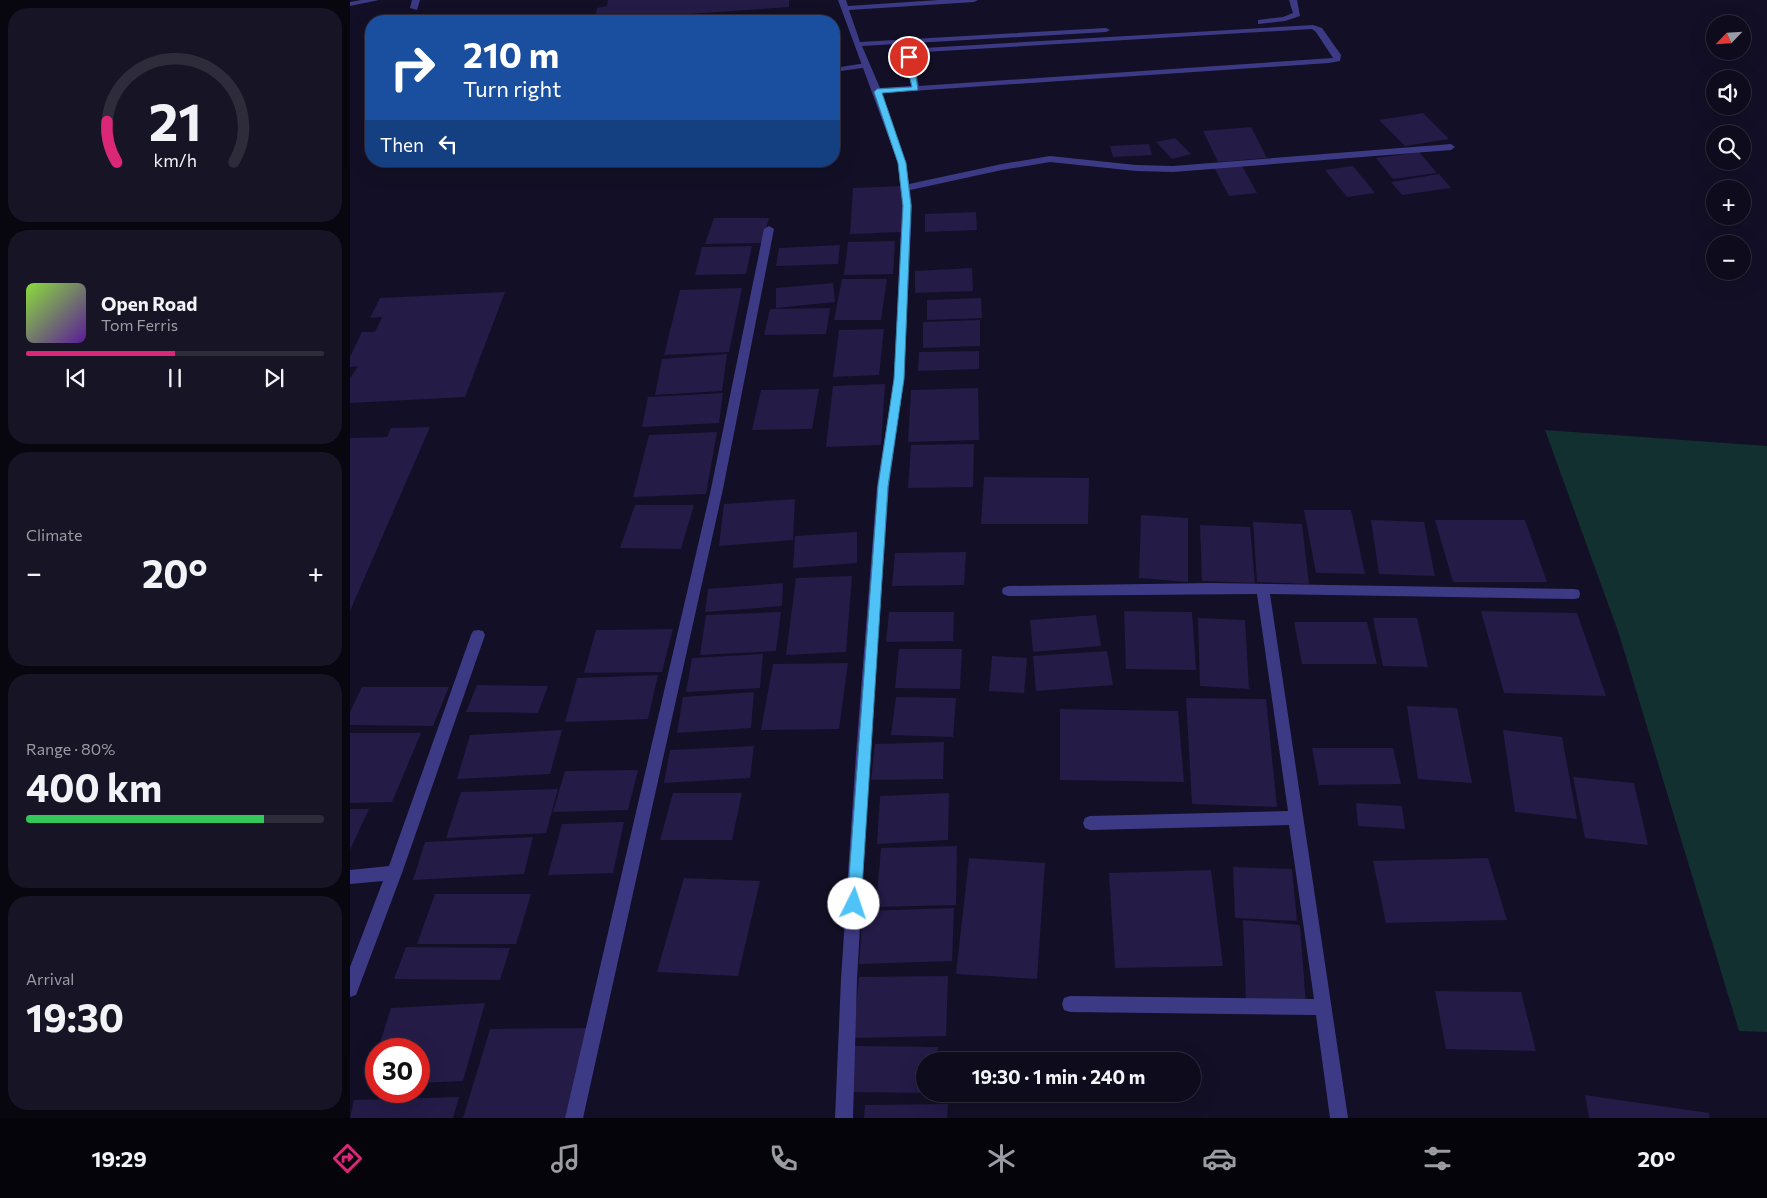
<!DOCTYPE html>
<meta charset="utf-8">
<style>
:root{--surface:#0e0b1c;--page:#171425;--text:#f1f3f6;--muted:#9b9ba3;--line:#2e2b3b;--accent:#db2777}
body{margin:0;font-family:Commissioner,sans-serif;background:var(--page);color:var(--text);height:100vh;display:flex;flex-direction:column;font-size:19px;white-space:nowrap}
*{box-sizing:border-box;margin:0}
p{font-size:16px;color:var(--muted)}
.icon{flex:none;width:28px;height:28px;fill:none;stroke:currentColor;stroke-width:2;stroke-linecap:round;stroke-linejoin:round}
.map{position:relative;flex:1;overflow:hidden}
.sheet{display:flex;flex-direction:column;gap:8px;padding:8px;background:#08060f;width:350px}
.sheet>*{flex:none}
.hud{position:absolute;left:15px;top:15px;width:475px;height:152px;border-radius:20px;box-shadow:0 5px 20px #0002,0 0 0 1px var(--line);background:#1a4fa0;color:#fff;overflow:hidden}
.needle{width:32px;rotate:245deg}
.controls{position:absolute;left:1356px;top:15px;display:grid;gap:10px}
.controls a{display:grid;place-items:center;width:45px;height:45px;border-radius:50%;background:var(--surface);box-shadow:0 5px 20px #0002,0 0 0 1px var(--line);font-size:25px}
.speed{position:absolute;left:15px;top:1038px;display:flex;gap:10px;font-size:25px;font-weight:700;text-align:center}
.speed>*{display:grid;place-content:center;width:65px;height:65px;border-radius:50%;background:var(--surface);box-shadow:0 5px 20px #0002,0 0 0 1px var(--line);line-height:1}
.speed .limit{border:8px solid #d22;background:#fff;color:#111}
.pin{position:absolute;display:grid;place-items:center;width:42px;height:42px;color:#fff;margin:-21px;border:2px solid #fff;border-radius:50%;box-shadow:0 1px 5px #0007}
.me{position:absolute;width:55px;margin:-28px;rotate:4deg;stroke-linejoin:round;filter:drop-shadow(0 0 4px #0008)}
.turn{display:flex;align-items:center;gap:18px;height:105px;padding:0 15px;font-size:22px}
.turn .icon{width:65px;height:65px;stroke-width:2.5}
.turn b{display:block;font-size:35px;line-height:42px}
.then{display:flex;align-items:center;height:48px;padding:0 15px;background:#0003;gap:10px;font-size:19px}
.big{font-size:38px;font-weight:700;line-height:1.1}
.sheet .tile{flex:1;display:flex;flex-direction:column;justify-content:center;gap:8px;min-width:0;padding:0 18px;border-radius:20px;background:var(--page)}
.sheet .dial{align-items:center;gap:0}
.dial svg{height:130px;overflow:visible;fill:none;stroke:var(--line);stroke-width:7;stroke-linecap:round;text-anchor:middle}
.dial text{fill:var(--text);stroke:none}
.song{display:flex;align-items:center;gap:15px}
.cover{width:60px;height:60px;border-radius:8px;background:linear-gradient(135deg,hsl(90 70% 55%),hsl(270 70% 35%))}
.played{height:5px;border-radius:2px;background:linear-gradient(90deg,var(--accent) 50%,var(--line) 50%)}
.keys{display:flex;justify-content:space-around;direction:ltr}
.heat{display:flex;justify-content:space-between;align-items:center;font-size:28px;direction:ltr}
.charge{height:8px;border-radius:4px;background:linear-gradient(90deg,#34c759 80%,var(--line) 0)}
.trip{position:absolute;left:566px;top:1052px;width:285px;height:50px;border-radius:25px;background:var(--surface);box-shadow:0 5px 20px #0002,0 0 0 1px var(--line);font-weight:700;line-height:50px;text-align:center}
.tabs{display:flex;height:80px;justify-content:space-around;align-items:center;background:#06040b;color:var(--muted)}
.tabs .icon{width:35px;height:35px}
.tabs .on{color:var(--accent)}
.tabs b{font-size:22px;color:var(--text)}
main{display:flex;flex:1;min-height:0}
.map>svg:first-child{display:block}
.green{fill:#12302f}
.building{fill:#241b47}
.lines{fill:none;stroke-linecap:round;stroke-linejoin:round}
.service{fill:#3d3a85;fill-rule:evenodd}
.minor{fill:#3d3a85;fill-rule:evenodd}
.route{fill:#4fc3f7;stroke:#337fa1}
</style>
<main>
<section class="sheet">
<div class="tile dial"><svg viewBox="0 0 100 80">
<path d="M14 69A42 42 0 1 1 86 69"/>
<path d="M14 69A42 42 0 0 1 8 44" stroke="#db2777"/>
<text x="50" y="56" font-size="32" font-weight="700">21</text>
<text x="50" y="72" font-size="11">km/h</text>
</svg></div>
<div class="tile">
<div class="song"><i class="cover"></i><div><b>Open Road</b><p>Tom Ferris</p></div></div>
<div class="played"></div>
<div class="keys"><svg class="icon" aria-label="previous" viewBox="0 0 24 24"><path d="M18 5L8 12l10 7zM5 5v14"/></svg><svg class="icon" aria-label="pause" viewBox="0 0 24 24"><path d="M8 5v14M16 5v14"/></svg><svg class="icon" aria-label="next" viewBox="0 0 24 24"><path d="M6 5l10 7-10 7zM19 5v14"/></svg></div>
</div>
<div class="tile"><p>Climate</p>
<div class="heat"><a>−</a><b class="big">20°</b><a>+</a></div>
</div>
<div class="tile"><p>Range · 80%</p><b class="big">400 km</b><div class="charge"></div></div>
<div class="tile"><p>Arrival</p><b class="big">19:30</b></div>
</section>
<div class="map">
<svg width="1417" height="1118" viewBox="0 0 1417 1118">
<rect width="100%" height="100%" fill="#130f26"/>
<!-- green -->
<path class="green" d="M1195,430l222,16v586l-28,-1 -120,-397z"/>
<!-- building -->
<g class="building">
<path d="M258,0h181v7l-185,13 1,-4 -10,1 2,-9 10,-2z"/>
<path d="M1073,113l26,26 -44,7 -26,-26z"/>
<path d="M901,127l16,31 -49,4 -15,-31z"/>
<path d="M825,138l16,16 -19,5 -16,-17z"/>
<path d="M799,144l3,11 -39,2 -3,-11z"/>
<path d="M1069,152l18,21 -44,6 -17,-21z"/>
<path d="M891,164l16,29 -28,3 -15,-29z"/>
<path d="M1003,166l22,27 -28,4 -22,-27z"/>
<path d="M1089,174l12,14 -49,7 -11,-13z"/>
<path d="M553,186v46l-53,2 3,-46z"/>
<path d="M626,212l1,18 -52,2v-18z"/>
<path d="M364,218h55l-7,25 -57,1z"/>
<path d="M545,241l-2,33 -49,1 4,-33z"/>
<path d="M490,245l-2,19 -62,2 3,-18z"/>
<path d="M402,246l-6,28 -51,1 7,-28z"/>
<path d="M622,268l1,23 -58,2v-22z"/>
<path d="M492,279h45l-6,41h-47z"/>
<path d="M483,283l2,19 -59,6v-20z"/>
<path d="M392,288l-13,64 -65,3 16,-65z"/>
<path d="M155,292l-40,105 -115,6v-24l8,-13 -8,1v-10l12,-25h13l7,-15 -12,1 10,-20z"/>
<path d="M631,298l1,20 -55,2v-20z"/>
<path d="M480,308l-4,26 -62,1 6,-26z"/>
<path d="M630,320v26l-57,2v-26z"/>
<path d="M534,329l-5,46 -46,2 6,-47z"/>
<path d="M629,351v18l-61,2 1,-19z"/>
<path d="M377,354l-5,37 -67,4 7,-36z"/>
<path d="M535,384l-4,61 -55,2 7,-61z"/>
<path d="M628,388l1,52 -71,2 3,-52z"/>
<path d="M469,389l-7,40 -60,1 9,-40z"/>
<path d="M373,393l-4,30 -77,4 6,-30z"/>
<path d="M80,427l-80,184v-173l37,-1 4,-9z"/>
<path d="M367,432l-11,62 -73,3 16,-62z"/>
<path d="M624,444l-1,43 -65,1 3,-43z"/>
<path d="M634,477l105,1 -1,46h-107z"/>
<path d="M445,499l-2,41 -74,6 5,-42z"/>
<path d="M285,505h59l-13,44 -61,-1z"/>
<path d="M954,510h47l14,64 -49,-1z"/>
<path d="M791,515l47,3v64l-49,-4z"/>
<path d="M1021,520l53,2 11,54 -56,-2z"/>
<path d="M1085,520h90l22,62h-94z"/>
<path d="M903,522l49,2 7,60 -52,-2z"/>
<path d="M850,525l50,2 5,56 -53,-2z"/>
<path d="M507,532v31l-64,5 2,-32z"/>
<path d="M616,552l-2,33 -72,1 3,-33z"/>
<path d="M502,576l-6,76 -60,3 10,-77z"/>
<path d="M433,583l-1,23 -77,6 3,-23z"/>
<path d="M774,611l68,1 4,58 -70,-1z"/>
<path d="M1131,611l96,2 29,83 -102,-3z"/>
<path d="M431,612l-5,39 -76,4 6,-40z"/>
<path d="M539,612h65l-1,29 -67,1z"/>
<path d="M746,615l5,31 -68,6 -3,-32z"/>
<path d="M848,618l47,2 4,69 -49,-3z"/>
<path d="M1023,618h44l11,49 -45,-1z"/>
<path d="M944,622h73l10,42h-75z"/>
<path d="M323,629l-11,43 -78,1 12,-43z"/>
<path d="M549,649h63l-2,40 -65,-1z"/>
<path d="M757,651l6,34 -77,6 -3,-35z"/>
<path d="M413,654l-3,34 -74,4 6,-34z"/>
<path d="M642,656l35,2 -3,35 -35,-2z"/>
<path d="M498,663l-9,66 -78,1 12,-66z"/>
<path d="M308,675l-10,44 -83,3 12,-44z"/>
<path d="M127,685l71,1 -10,27 -72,-1z"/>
<path d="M12,687h87l-16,39 -83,-1v-13z"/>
<path d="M404,692l-3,36 -74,5 6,-36z"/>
<path d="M546,697l60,1 -3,39 -62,-2z"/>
<path d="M836,698l80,1 11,108 -85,-3z"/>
<path d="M1057,706l50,2 15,75 -54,-4z"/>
<path d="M710,709l118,2 6,71 -124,-2z"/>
<path d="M212,730l-12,44 -93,5 13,-44z"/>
<path d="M1153,730l59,7 15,82 -62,-7z"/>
<path d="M0,733h71l-29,69 -42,1z"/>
<path d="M594,742l-1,37 -72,1 4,-36z"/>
<path d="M404,746l-4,32 -86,5 6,-33z"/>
<path d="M962,748h81l8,36 -82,1z"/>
<path d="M288,770l-10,40 -75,2 12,-41z"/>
<path d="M1223,777l61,6 14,62 -63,-7z"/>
<path d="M208,789l-12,44 -100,5 15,-46z"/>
<path d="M323,793h69l-10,47h-72z"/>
<path d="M599,793l-1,47 -71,4 3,-48z"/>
<path d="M1006,803l46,3 3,23 -47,-3z"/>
<path d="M0,809h19l-19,41z"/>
<path d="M274,822l-11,51 -65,2 14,-51z"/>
<path d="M183,837l-9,37 -111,6 12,-38z"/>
<path d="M607,846l-1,59 -80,2 5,-59z"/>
<path d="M619,858l76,5 -8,116 -81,-5z"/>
<path d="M1138,858l19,62 -121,3 -13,-62z"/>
<path d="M883,867l59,2 5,52 -62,-3z"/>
<path d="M861,870l12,96 -108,2 -6,-95z"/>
<path d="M334,878l76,3 -22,95 -81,-4z"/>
<path d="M85,894h96l-15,50h-99z"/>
<path d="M604,908l-2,53 -93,3 4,-53z"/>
<path d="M893,920l57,5 6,81 -60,-5z"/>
<path d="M56,947l104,1 -10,32 -106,-1z"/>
<path d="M598,976l-2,60 -93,2 6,-61z"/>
<path d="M1085,991l86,1 15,59 -90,-2z"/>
<path d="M135,1003l-22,78 -44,2v-34h-41l13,-41z"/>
<path d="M237,1028l-22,90h-102l27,-89z"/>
<path d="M504,1046l84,1 -2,14h-11v32l-77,-1z"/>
<path d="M26,1057v29h-9z"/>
<path d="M1235,1095l124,18 1,5h-121z"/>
<path d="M109,1097l-6,21h-103l4,-18z"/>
<path d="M598,1104l-1,14h-83l1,-13z"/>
</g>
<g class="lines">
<!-- service -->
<path class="service" d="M516,63l4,2 -1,2 -35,5v-4z"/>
<!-- minor -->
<g class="minor">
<path d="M11,0h18l-29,6v-4z"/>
<path d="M62,0h8l-3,10 -7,-2z"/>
<path d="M488,0h8l2,6 91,-6h39l-4,2 -125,8 11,32 246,-14 4,2 -4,2 -244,14 18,42 31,-2 -6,-29 5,-7 14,-2 389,-23 9,3 19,27 -1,6 -11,2 -447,30 24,70 3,21 93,-20 48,-8 86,9 37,1 278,-22 4,3 -4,3 -278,22 -37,-1 -86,-9 -48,8 -92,20 2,16 -8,173 -15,107 -19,268 -13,225 -4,139h-18l6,-139 15,-225 21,-268 17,-107 8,-173 -4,-43zM962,29l4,3 17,26 -414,28 -6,-29 3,-3 8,-2z"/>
<path d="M939,0h8l3,16 -15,5 -27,3v-4l25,-3 10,-4z"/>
<path d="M419,226l5,3 -51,260 -140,629h-18l146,-629 53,-260z"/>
<path d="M862,583l362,6 5,1 1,4 -1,4 -5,1 -304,-5 78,524h-18l-14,-103 -246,-3 -6,-2 -2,-6 2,-6 6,-2 244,3 -25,-174 -199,5 -5,-2 -2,-5 2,-5 5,-2 198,-5 -31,-217 -249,2 -5,-2 -1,-3 1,-3 5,-2z"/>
<path d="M128,630l5,1 2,4 -83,238 -46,122 -6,2v-30l33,-86 -33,3v-14l39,-4 82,-231 2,-4z"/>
</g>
</g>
<!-- route -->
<path class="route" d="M559,55l4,2 5,33 -36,3 24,70 5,43 -7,173 -16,107 -27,418 -2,5 -5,2 -5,-2 -2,-5 31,-418 16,-107 9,-173 -5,-43 -24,-71 3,-3 35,-2 -7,-30z"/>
</svg>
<div class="controls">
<a><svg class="needle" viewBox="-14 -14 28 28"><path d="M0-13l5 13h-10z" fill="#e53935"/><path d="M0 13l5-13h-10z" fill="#9b9ba3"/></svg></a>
<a><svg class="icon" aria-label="sound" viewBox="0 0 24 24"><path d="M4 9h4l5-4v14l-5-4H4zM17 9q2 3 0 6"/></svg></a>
<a><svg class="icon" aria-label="search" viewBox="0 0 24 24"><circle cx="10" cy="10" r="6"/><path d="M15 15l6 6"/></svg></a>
<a>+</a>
<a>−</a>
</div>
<div class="speed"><div class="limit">30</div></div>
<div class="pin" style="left:559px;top:57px;background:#d93025"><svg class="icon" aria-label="arrive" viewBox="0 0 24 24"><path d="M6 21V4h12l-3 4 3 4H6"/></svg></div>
<svg class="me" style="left:504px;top:904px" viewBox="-20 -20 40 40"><circle r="19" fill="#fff"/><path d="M0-13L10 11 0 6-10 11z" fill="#4fc3f7"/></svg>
<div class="trip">19:30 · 1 min · 240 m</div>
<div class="hud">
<div class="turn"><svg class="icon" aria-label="right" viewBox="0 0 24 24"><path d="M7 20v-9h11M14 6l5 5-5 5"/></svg><div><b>210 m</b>Turn right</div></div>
<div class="then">Then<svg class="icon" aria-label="left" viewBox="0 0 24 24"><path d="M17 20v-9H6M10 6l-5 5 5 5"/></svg></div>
</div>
</div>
</main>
<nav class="tabs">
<b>19:29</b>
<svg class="icon on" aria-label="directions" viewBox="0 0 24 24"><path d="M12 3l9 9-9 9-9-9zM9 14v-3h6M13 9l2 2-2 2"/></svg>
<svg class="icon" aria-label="music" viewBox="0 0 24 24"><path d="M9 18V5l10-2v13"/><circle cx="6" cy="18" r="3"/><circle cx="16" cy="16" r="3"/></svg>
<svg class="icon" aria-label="phone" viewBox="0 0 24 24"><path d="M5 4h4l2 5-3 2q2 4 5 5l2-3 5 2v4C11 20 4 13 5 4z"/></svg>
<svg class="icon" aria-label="climate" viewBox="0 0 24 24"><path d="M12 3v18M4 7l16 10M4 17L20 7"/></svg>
<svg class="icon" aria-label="car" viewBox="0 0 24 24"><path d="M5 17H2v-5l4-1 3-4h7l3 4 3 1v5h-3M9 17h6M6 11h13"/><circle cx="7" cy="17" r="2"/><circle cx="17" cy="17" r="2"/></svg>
<svg class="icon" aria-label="filters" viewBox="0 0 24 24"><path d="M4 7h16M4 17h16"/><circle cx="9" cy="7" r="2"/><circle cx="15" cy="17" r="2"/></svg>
<b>20°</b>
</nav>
